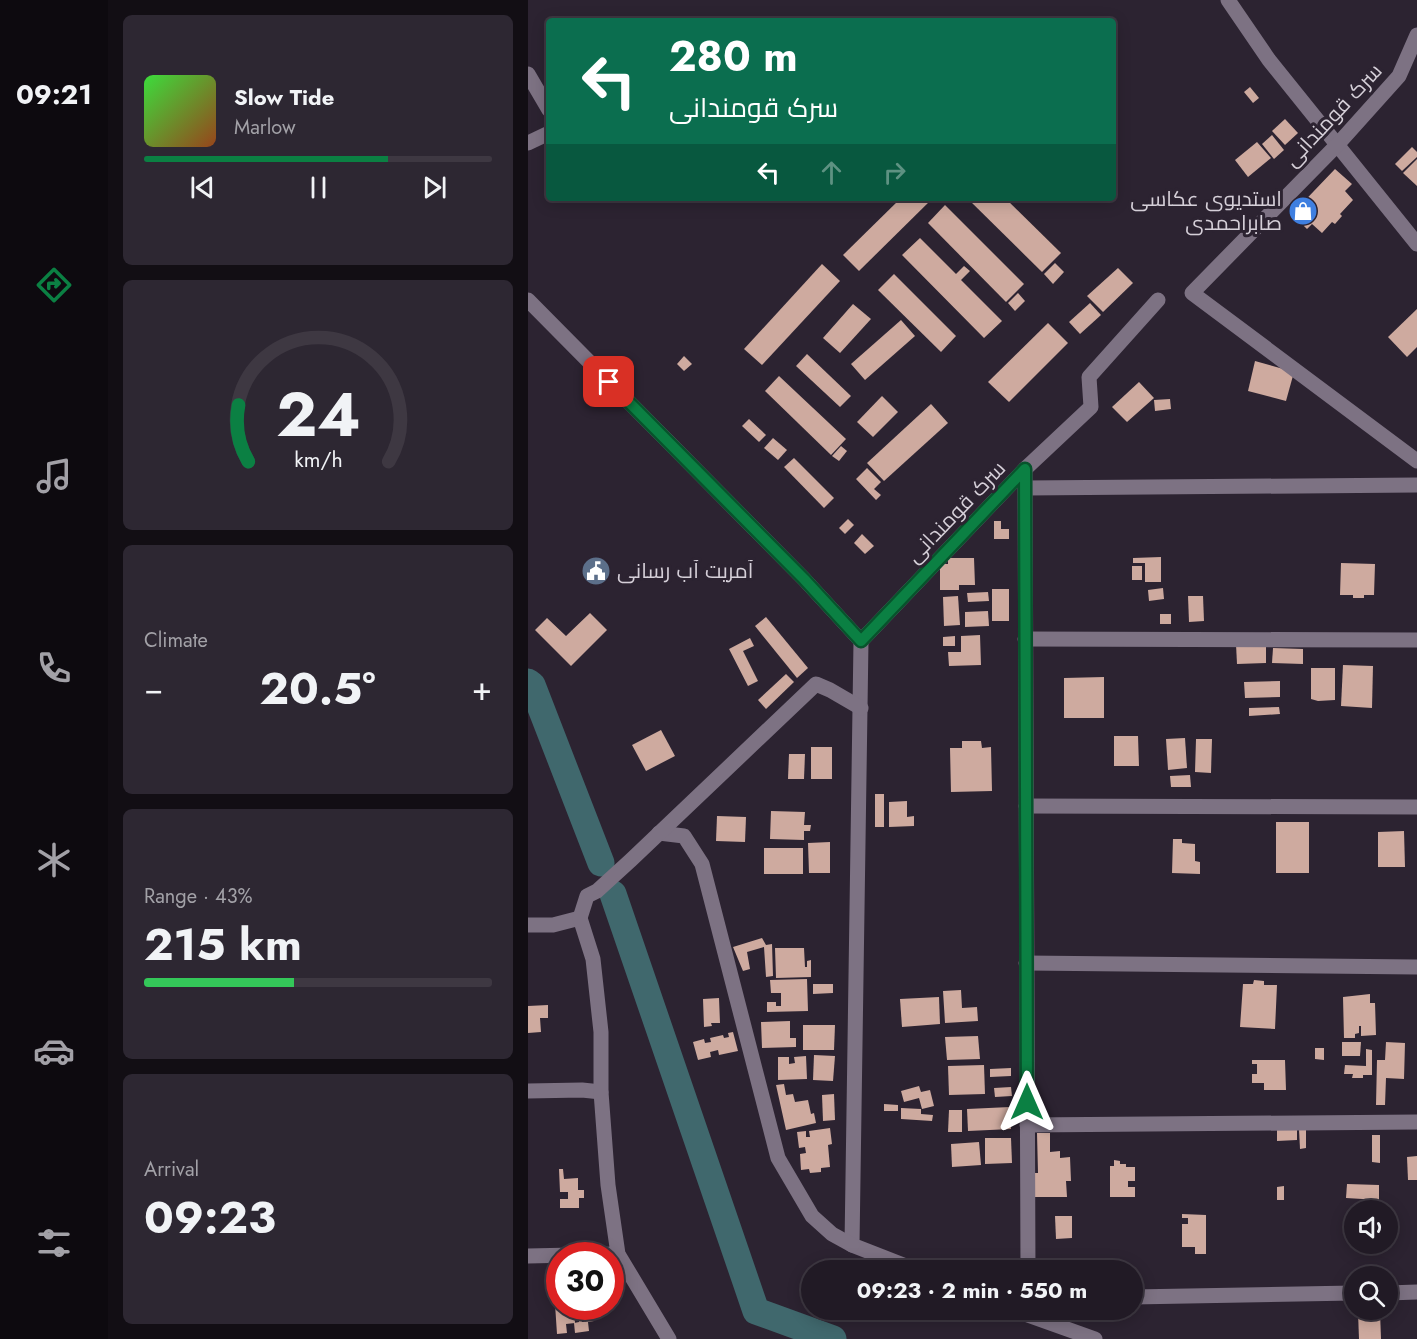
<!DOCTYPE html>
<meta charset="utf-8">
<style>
:root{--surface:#211a25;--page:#2d2732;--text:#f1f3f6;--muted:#a2a1a7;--line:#3e3842;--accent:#0b8043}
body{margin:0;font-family:Jost,Cairo,sans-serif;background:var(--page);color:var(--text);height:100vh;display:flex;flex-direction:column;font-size:22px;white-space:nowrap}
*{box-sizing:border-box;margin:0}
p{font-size:20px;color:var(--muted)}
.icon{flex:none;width:33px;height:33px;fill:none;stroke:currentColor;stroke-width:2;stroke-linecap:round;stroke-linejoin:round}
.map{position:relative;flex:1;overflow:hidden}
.panel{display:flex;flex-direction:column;gap:15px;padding:15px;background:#120e14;width:420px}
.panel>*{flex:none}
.top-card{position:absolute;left:18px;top:18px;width:570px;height:183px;border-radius:6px;box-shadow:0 3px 15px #0003,0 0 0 2px var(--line);background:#0b6e4f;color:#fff;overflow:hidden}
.controls{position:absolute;left:816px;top:1200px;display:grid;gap:12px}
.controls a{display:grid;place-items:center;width:54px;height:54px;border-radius:50%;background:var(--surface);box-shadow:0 3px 15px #0003,0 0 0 2px var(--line);font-size:30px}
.speed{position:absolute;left:18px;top:1242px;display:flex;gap:12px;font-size:30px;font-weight:700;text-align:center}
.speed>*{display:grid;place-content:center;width:78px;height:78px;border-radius:50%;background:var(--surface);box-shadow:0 3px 15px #0003,0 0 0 2px var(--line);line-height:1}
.speed .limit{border:9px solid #d22;background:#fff;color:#111}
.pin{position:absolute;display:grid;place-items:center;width:51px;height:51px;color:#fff;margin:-26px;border-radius:12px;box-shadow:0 3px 9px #0006}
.me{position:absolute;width:66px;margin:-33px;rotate:0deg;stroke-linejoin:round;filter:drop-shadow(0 0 4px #0008)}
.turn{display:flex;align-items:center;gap:21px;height:126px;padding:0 24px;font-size:27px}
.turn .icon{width:78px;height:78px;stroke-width:2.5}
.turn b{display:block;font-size:42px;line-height:51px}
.lanes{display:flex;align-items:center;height:57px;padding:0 24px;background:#0003;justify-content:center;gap:30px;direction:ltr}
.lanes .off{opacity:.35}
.big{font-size:45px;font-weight:700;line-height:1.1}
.panel .widget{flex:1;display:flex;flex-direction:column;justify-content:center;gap:9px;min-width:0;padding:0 21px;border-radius:9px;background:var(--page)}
.panel .dial{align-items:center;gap:0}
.dial svg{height:156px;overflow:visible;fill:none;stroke:var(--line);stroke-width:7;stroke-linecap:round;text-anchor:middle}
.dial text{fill:var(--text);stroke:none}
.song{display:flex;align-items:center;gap:18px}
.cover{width:72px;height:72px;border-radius:9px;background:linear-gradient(135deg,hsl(120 70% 55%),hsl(20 70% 35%))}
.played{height:6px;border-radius:3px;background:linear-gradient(90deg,var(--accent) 70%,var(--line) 70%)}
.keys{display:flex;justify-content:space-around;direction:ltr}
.heat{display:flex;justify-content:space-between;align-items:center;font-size:33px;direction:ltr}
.charge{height:9px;border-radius:4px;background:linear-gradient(90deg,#34c759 43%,var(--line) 0)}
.trip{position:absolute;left:273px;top:1260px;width:342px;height:60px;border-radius:30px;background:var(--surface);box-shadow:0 3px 15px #0003,0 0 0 2px var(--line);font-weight:700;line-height:60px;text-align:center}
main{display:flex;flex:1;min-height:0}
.tabs{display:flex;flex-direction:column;width:108px;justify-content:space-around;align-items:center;background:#0d0a0f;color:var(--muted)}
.tabs .icon{width:42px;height:42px}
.tabs .active{color:var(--accent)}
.tabs b{font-size:27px;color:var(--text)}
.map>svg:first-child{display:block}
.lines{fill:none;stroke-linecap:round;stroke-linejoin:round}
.river{stroke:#40686d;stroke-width:27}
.building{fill:#ceaa9f}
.minor{stroke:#7d7283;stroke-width:15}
.route-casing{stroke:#07532c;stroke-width:15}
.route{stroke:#0b8043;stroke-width:10}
.labels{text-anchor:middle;stroke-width:6;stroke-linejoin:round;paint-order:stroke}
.street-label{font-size:21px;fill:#d5cfd8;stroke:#2c2331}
.poi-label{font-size:21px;fill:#d5cfd8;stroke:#2c2331;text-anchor:end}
</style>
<main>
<nav class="tabs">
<b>09:21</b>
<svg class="icon active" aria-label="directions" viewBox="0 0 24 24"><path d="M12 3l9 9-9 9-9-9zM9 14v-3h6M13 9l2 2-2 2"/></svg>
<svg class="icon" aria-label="music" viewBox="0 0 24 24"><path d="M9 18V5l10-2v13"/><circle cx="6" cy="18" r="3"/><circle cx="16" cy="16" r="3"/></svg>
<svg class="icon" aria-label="phone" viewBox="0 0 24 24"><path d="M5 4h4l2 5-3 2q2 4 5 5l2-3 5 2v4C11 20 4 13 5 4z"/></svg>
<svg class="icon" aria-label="climate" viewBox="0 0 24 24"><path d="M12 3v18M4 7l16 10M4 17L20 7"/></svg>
<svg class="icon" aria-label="car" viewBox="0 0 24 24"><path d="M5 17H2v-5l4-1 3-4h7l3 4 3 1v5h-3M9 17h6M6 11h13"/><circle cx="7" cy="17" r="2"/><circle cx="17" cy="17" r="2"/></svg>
<svg class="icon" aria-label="filters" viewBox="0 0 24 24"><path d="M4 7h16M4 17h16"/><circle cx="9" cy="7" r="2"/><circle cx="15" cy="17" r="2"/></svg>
</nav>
<section class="panel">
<div class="widget">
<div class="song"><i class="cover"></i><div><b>Slow Tide</b><p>Marlow</p></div></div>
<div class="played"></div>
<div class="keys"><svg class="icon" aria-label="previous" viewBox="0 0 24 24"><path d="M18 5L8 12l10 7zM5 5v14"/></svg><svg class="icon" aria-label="pause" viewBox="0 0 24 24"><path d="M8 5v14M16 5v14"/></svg><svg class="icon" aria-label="next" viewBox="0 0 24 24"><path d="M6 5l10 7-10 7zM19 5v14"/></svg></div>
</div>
<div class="widget dial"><svg viewBox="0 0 100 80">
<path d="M14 69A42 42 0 1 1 86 69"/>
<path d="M14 69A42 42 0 0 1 9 40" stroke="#0b8043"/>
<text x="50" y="56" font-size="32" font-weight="700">24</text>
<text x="50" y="72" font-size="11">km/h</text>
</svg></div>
<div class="widget"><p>Climate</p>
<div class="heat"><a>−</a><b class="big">20.5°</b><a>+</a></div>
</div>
<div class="widget"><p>Range · 43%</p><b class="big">215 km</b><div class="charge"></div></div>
<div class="widget"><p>Arrival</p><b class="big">09:23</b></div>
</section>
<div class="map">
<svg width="889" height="1339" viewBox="0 0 889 1339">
<rect width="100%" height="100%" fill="#2c2331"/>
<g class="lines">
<!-- river -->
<g class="river">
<path d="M0,682l4,3 69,178"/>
<path d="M85,894l143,417 77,28"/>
</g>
</g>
<!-- building -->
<g class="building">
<path d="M722,87l9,11 -6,5 -9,-11z"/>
<path d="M757,119l13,14 -13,12 -13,-14z"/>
<path d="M744,135l12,15 -10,9 -12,-15z"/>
<path d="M729,142l14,16 -23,19 -13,-17z"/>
<path d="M884,147l5,5v5l-15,14 -7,-7z"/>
<path d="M889,159v27l-14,-13z"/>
<path d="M807,169l17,15 -7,7 8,9 -13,14 2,2 -7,8 -3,-2 -10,11 -10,-9 -5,5 -15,-15z"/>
<path d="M373,198h32l-74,73 -16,-16z"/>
<path d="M439,198h38l56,55 -19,19z"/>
<path d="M417,205l79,79 -18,18 -78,-79z"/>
<path d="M392,238l36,36 8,-8 6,5 -9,9 41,41 -18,17 -82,-83z"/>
<path d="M527,263l9,9 -11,12 -9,-10z"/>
<path d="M294,264l18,17 -78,84 -18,-16z"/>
<path d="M590,268l15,15 -30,29 -16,-16z"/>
<path d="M366,274l62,62 -15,16 -63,-62z"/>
<path d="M490,293l7,8 -10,10 -7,-8z"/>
<path d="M562,303l11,12 -21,19 -11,-12z"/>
<path d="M325,304l18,15 -31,34 -17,-15z"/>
<path d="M889,309v38l-10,10 -19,-20z"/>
<path d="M373,320l14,16 -50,44 -14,-16z"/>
<path d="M520,323l20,20 -59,59 -21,-20z"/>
<path d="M279,354l44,42 -11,11 -44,-41z"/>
<path d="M156,356l8,8 -8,7 -7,-7z"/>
<path d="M727,361l39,11 -8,29 -38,-10z"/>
<path d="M251,376l67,63 -15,16 -66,-64z"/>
<path d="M611,382l15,16 -27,24 -15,-15z"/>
<path d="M354,396l16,16 -25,25 -16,-15z"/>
<path d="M642,399l1,10 -16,2 -1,-11z"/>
<path d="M403,404l17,19 -64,58 -17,-18z"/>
<path d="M221,419l17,16 -7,7 -17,-16z"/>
<path d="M245,438l14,12 -9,10 -14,-12z"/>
<path d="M313,446l6,5 -8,10 -7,-5z"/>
<path d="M266,458l40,40 -10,10 -40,-41z"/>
<path d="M339,468l14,14 -7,7 7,6 -5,5 -20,-21z"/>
<path d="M320,519l6,6 -9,9 -6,-6z"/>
<path d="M466,521h7v8h8v10h-15z"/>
<path d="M334,534l12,12 -9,8 -11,-11z"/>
<path d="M633,557v25h-16v-19h-12v-5z"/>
<path d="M420,558h26l1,27h-16v5h-19v-26h8z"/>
<path d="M813,563l34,1 -1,31h-10v3h-11v-3h-13z"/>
<rect x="604" y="566" width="10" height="14"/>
<path d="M635,588l1,11 -15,2 -1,-11z"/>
<rect x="464" y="589" width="17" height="32"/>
<path d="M460,592l1,9 -21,1 -1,-9z"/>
<path d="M430,596l2,29 -16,1 -1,-29z"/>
<path d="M660,596h15l1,25 -15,1z"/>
<path d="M460,611l1,15 -24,1v-15z"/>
<path d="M62,613l17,17 -36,36 -36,-36 12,-12 19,18z"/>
<rect x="632" y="614" width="11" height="10"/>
<path d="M238,617l42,51 -11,10 -42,-52z"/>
<path d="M452,635l1,30 -32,1 -1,-14h13v-16z"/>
<path d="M427,636v10h-12v-9z"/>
<path d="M222,638l4,8 -11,5 15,30 -10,5 -19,-37z"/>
<path d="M738,643v20l-29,1 -1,-20z"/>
<path d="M745,648l30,1v15l-31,-1z"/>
<path d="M815,665l30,1 -1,42 -31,-2z"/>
<path d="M783,668h24v32l-17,1 -7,-2z"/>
<path d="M258,674l8,8 -28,27 -8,-9z"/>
<path d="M576,677v41h-40v-40z"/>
<path d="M752,681v16l-35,1 -1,-16z"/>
<path d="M751,707l1,7 -31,2v-8z"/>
<path d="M133,730l14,26 -29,15 -14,-26z"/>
<path d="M586,736h24l1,30h-25z"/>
<path d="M657,738l2,30 -19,2 -2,-31z"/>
<path d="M668,739h16l-1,34 -16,-1z"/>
<path d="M434,741h19l1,7 9,-1 1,44 -41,1 -1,-44h12z"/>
<rect x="283" y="747" width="21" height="32"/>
<path d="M261,754h16l-1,25h-16z"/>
<path d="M662,775l1,12h-20l-1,-11z"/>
<rect x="347" y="794" width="9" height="33"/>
<path d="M379,801v16l7,-1v10l-25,1v-25z"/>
<path d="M243,811l34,1 -1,13h7l-1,6h-6v9l-34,-1z"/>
<path d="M189,816l29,1 -1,25 -29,-1z"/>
<rect x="748" y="822" width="33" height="51"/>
<path d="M876,831l1,36h-27v-35z"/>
<path d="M645,839h9v4l13,1v17l5,1v12l-28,-1z"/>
<path d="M302,842v31h-21l-1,-30z"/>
<rect x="236" y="848" width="39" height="26"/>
<path d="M234,938l4,7 6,-1 1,32 -7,1 -2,-30 -17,5 3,17 -7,2 -10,-24z"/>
<path d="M247,948h29l1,19h2v-6l4,-1v17l-35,1z"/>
<path d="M279,979l1,32 -41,1v-10h9v4h5v-13h-10l-1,-13z"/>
<path d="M726,980l10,1v4h13l-2,44 -35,-2 3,-43h10z"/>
<path d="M285,984h20v9l-20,1z"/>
<path d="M433,990l1,18 15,-1 1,14 -33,2 -2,-32z"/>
<path d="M842,994v9h5l1,32 -15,1v-10h-2v7l-4,1v4h-11l-1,-41z"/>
<path d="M411,997l1,27 -38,3 -2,-28z"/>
<path d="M191,998l1,25h-9l1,3 -8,1 -1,-28z"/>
<path d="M20,1005v13h-8l1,14 -13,1v-27z"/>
<path d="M262,1021v17h6v9l-34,1 -1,-26z"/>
<path d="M275,1025h32l-1,25h-31z"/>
<path d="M205,1032l5,19 -19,4 -1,-5 -8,2 1,5 -13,3 -5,-18 11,-3 1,4 6,-1 -1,-4 13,-3 1,3 5,-1 -1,-4z"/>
<path d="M450,1036l2,23 -33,1 -2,-23z"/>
<path d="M814,1042h19l-1,14h-18z"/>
<path d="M858,1042l19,1 -1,36 -18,-1 -1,27h-9l1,-45h8z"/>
<path d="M787,1048h9v12l-9,-1z"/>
<path d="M838,1049l6,1v25h-9v3h-11l1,-4h-9l1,-9 21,1z"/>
<path d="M286,1055l21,1 -2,25 -20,-1z"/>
<path d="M278,1056l1,23 -29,1v-23h11v7l6,-1 -1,-6z"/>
<path d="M724,1060h33l1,30h-22v-7h-12v-9h5v-10h-5z"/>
<path d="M456,1065l1,29 -36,1 -1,-29z"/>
<path d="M483,1068v8l-21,1v-8z"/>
<path d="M256,1084l2,11 7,-1 2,8 13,-2 3,14 3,-1 2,10 -30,7 -10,-45z"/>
<path d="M391,1086l2,6 9,-2 4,16 -12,3 -3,-11 -15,4 -3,-11z"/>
<path d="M483,1087l1,9 -17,1 -1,-9z"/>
<path d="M306,1094l1,26 -12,1 -1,-26z"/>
<path d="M356,1104l14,1v6h-14z"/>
<path d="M482,1107l1,22 -43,2 -1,-22z"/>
<path d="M373,1108l20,1v5l12,1 -1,6 -31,-2z"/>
<path d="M421,1110h13v22h-14z"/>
<path d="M769,1127v13l-20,1v-13z"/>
<path d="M302,1128l2,16 -4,1 2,22 -9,1v4l-11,1 -1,-4 -8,1 -1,-16 6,-1 -1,-6 -6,1 -2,-16 9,-1v6h4l-1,-6z"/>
<path d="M771,1129h7v19l-6,1z"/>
<path d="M509,1133h13v19l10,-1v7l10,-1 1,24h-5l1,16h-34l2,-24h3z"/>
<path d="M844,1135h8v28l-8,-1z"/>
<path d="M457,1138h26l1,25 -27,1z"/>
<path d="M451,1142l2,23 -29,2 -1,-23z"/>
<path d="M889,1156v24h-9l-1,-23z"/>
<path d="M586,1160l6,1v3h6v3h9v14h-7v6h7v10h-25v-31h4z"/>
<path d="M31,1169h4l1,10 14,-1v12h6v8h-5v10h-19v-9h8v-7h-8z"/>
<path d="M819,1184l32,1v15l-33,-2z"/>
<path d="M756,1186v14h-7v-13z"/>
<path d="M654,1214l24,1v39h-11v-7h-13v-23h6v-6h-6z"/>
<path d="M527,1216h17v22l-16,1z"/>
<path d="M32,1303v3h14l1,17 -9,1 1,9 -10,1 -2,-30z"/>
<path d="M55,1306h4v4h6l1,11 -6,1 1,9 -14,2 -1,-10 5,-1v-5h2l1,5h2z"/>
<path d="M852,1311l1,28h-22l-1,-27z"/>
</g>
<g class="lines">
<!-- minor -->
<g class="minor">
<path d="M700,0l41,60 148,184"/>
<path d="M889,35l-18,41 -61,68 -146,149 225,168"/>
<path d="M0,74l21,36"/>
<path d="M0,143l21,-10"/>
<path d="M0,300l276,279 57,62 -9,604 64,25"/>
<path d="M497,469l3,801"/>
<path d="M498,488l391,-3"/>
<path d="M497,639l392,1"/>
<path d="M333,641l164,-172 66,-62 -2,-30 69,-77"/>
<path d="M498,806l391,1"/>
<path d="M131,833l25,3 18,28 76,294 34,58 20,18 20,11"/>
<path d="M0,925h25l27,-7"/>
<path d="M498,963l391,4"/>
<path d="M0,1091l54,-1 19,2"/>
<path d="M499,1125l390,-3"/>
<path d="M0,1256l90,-2"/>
<path d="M860,1293l29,-1"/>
<path d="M604,1297l222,-4"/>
<path d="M486,1310l81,29"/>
<path d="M141,1339l-51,-85 -10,-69 -7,-93v-60l-8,-73 -13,-41 7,-22 10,-5 34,-31 185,-176 14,6 31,18"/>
</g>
</g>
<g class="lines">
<!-- route casing -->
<g class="route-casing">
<path id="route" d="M81,382l195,197 57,62 164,-172 2,633"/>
</g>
<!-- route -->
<use href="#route" class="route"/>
</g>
<!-- icons -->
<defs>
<g id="shop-disc" transform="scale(1.5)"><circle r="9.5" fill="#3f7fe0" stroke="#2c2331"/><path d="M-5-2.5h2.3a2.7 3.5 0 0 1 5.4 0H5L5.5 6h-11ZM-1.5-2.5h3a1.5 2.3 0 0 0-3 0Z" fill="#fff"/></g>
<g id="civic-disc" transform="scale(1.5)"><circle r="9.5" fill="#5c6f8a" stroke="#2c2331"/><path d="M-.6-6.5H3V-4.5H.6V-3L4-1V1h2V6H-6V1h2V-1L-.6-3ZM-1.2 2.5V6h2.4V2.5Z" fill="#fff"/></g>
</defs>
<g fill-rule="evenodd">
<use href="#shop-disc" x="775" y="211"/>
<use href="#civic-disc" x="68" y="571"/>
</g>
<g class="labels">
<!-- street labels -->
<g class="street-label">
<text transform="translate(805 115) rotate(-47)" y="7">سرک قومندانی</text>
<text transform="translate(428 512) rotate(-46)" y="7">سرک قومندانی</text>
</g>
<!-- poi labels -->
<g class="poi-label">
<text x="754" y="206">استدیوی عکاسی<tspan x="754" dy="24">صابراحمدی</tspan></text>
<text x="89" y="578" text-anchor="start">آمریت آب رسانی</text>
</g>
</g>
</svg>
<div class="controls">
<a><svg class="icon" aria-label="sound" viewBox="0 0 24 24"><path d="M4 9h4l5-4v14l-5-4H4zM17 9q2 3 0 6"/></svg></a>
<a><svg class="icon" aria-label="search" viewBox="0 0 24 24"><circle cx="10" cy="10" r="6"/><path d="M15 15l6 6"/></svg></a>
</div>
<div class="speed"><div class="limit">30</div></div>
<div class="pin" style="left:81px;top:382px;background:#d93025"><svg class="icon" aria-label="arrive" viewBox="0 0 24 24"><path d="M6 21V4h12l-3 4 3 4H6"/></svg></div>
<svg class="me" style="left:499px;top:1102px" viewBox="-20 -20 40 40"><path d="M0-17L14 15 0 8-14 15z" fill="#0b8043" stroke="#fff" stroke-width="4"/></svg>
<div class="trip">09:23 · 2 min · 550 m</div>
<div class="top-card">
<div class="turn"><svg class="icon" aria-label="left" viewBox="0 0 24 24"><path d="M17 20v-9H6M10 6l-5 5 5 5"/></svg><div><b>280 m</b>سرک قومندانی</div></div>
<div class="lanes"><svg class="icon" aria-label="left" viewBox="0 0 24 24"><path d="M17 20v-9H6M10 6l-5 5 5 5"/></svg><svg class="icon off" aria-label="ahead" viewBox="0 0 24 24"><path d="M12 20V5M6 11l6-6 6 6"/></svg><svg class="icon off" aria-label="right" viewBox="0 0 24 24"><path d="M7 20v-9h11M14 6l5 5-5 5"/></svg></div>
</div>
</div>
</main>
